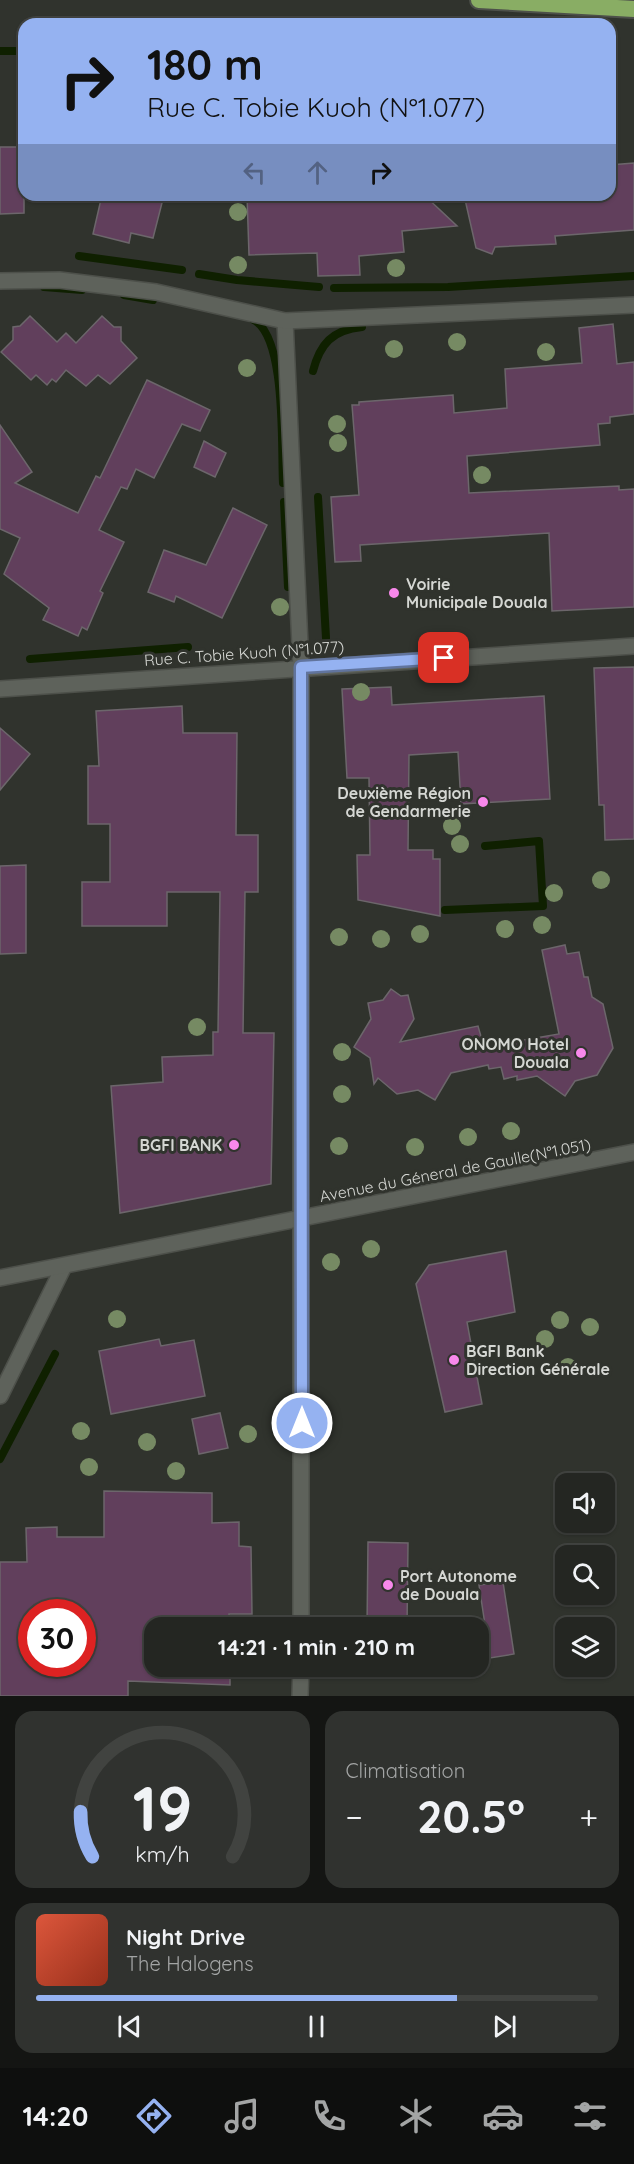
<!DOCTYPE html>
<html lang="fr">
<meta charset="utf-8">
<style>
:root{--surface:#242622;--page:#30322f;--text:#f1f3f6;--muted:#a3a5a5;--line:#414340;--accent:#95b2f1}
body{margin:0;font-family:Quicksand,sans-serif;background:var(--page);color:var(--text);height:100vh;display:flex;flex-direction:column;font-size:22px;white-space:nowrap}
*{box-sizing:border-box;margin:0}
p{font-size:20px;color:var(--muted)}
.icon{flex:none;width:33px;height:33px;fill:none;stroke:currentColor;stroke-width:2;stroke-linecap:round;stroke-linejoin:round}
.map{position:relative;height:1696px;overflow:hidden}
.details{display:flex;flex-direction:column;gap:15px;padding:15px;background:#141513;flex:1}
.details>*{flex:none}
.top-card{position:absolute;left:18px;top:18px;width:598px;height:183px;border-radius:18px;box-shadow:0 2px 4px #0004,0 0 0 2px var(--line);background:#95b2f1;color:#111;overflow:hidden}
.controls{position:absolute;left:555px;top:1473px;display:grid;gap:12px}
.controls a{display:grid;place-items:center;width:60px;height:60px;border-radius:12px;background:var(--surface);box-shadow:0 2px 4px #0004,0 0 0 2px var(--line);font-size:30px}
.speed{position:absolute;left:18px;top:1599px;display:flex;gap:12px;font-size:30px;font-weight:700;text-align:center}
.speed>*{display:grid;place-content:center;width:78px;height:78px;border-radius:50%;background:var(--surface);box-shadow:0 2px 4px #0004,0 0 0 2px var(--line);line-height:1}
.speed .limit{border:9px solid #d22;background:#fff;color:#111}
.pin{position:absolute;display:grid;place-items:center;width:51px;height:51px;color:#fff;margin:-26px;border-radius:12px;box-shadow:0 3px 9px #0006}
.me{position:absolute;width:66px;margin:-33px;rotate:0deg;stroke-linejoin:round;filter:drop-shadow(0 0 4px #0008)}
.turn{display:flex;align-items:center;gap:21px;height:126px;padding:0 30px;font-size:27px}
.turn .icon{width:78px;height:78px;stroke-width:2.5}
.turn b{display:block;font-size:42px;line-height:51px}
.lanes{display:flex;align-items:center;height:57px;padding:0 30px;background:#0003;justify-content:center;gap:30px;direction:ltr}
.lanes .off{opacity:.35}
.big{font-size:45px;font-weight:700;line-height:1.1}
.details .card{flex:1;display:flex;flex-direction:column;justify-content:center;gap:9px;min-width:0;padding:0 21px;border-radius:18px;background:var(--page)}
.details .dial{align-items:center;gap:0}
.dial svg{height:156px;overflow:visible;fill:none;stroke:var(--line);stroke-width:7;stroke-linecap:round;text-anchor:middle}
.dial text{fill:var(--text);stroke:none}
.song{display:flex;align-items:center;gap:18px}
.cover{width:72px;height:72px;border-radius:9px;background:linear-gradient(135deg,hsl(10 70% 55%),hsl(10 70% 35%))}
.played{height:6px;border-radius:3px;background:linear-gradient(90deg,var(--accent) 75%,var(--line) 75%)}
.keys{display:flex;justify-content:space-around;direction:ltr}
.heat{display:flex;justify-content:space-between;align-items:center;font-size:33px;direction:ltr}
.details .tiles{flex:1;display:grid;gap:15px;grid-template-columns:1fr 1fr}
.card:last-child{grid-column:span 2}
.trip{position:absolute;left:144px;top:1617px;width:345px;height:60px;border-radius:18px;background:var(--surface);box-shadow:0 2px 4px #0004,0 0 0 2px var(--line);font-weight:700;line-height:60px;text-align:center}
.menu{display:flex;height:96px;justify-content:space-around;align-items:center;background:#0e0f0e;color:var(--muted)}
.menu .icon{width:42px;height:42px}
.menu .on{color:var(--accent)}
.menu b{font-size:27px;color:var(--text)}
.map>svg:first-child{display:block}
.lines{fill:none;stroke-linecap:round;stroke-linejoin:round}
.stream{stroke:#0f2000;stroke-width:8}
.building{fill:#613f5c;stroke:#6c666b;stroke-width:1.5;fill-rule:evenodd}
.minor-casing{stroke:#4d504a;stroke-width:18}
.tertiary-casing{stroke:#4d504a;stroke-width:18}
.secondary-casing{stroke:#4d504a;stroke-width:18}
.trunk-casing{stroke:#4d504a;stroke-width:20}
.minor{stroke:#5e625b;stroke-width:15}
.tertiary{stroke:#5e625b;stroke-width:15}
.secondary{stroke:#5e625b;stroke-width:15}
.trunk{stroke:#89ad64;stroke-width:16}
.tree{fill:#768a63}
.route-casing{stroke:#61749d;stroke-width:15}
.route{stroke:#95b2f1;stroke-width:10}
.poi-dot{fill:#f888eb;stroke:#30332d;stroke-width:2}
.labels{text-anchor:middle;stroke-width:6;stroke-linejoin:round;paint-order:stroke}
.poi-label{font-size:16px;font-weight:bold;fill:#d5d7d3;stroke:#30332d;text-anchor:start}
.street-label{font-size:16px;fill:#d5d7d3;stroke:#30332d}
</style>
<div class="map">
<svg width="634" height="1696" viewBox="0 0 634 1696">
<rect width="100%" height="100%" fill="#30332d"/>
<g class="lines">
<!-- stream -->
<g class="stream">
<path d="M0,51h24"/>
<path d="M79,256l103,14"/>
<path d="M199,274l38,6 82,7"/>
<path d="M44,287l38,3"/>
<path d="M334,288l114,-1 186,-11"/>
<path d="M124,295l29,5"/>
<path d="M252,319c35,15 29,129 31,164"/>
<path d="M313,371c7,-27 19,-41 49,-44"/>
<path d="M318,497l8,141"/>
<path d="M284,502l4,85"/>
<path d="M30,659l158,-12"/>
<path d="M445,910l98,-4 -4,-65 -54,5"/>
<path d="M0,1459l55,-105"/>
</g>
</g>
<!-- building -->
<g class="building">
<path d="M0,147h24v66l-24,1z"/>
<path d="M634,163v67l-79,6 1,8 -61,3 -3,7 -16,-6 -12,-53h146v-30z"/>
<path d="M102,195h62l-11,43 -22,-5 -2,10 -36,-9z"/>
<path d="M247,195h177l33,31 -55,5 2,21 -45,4 1,19 -42,1 -1,-23 -68,2z"/>
<path d="M30,316l27,26 9,-9 10,10 26,-27 12,11h7v14l16,17 -27,26 -12,-9 -12,11 -20,-16 -10,12 -4,-3 -5,6 -11,-10 -5,5 -30,-28 12,-12v-13l7,-1z"/>
<path d="M613,324l4,40 17,-2v52l-24,3v6l-12,1 2,21 -133,11 2,37 150,-7v4l15,-1v118l-82,4 -3,-78 -189,12 1,16 -26,1 -4,-65 28,-2 -7,-90h7v-3l94,-7 1,18 53,-5 -2,-39 77,-6 -3,-35z"/>
<path d="M147,380l63,30 -10,21 -18,-7 -28,54 -18,-9 -9,20 -6,-2 -22,43 25,12 -24,49 3,2 -16,37 -5,-3 -4,9 -35,-16 6,-12 -45,-34 16,-36 -20,-9v-104l32,47 -17,11 63,30 18,-37 4,2z"/>
<path d="M204,441l22,12 -11,24 -21,-10z"/>
<path d="M233,508l34,17 -45,93 -46,-22 -2,6 -26,-10 16,-42 42,15z"/>
<path d="M634,667v172l-29,1 -1,-35h-5l-5,-137z"/>
<path d="M391,687l1,18 152,-9 6,103 -89,5 -3,-52 -49,3 -1,95h25v9h7v57l-82,-16 -1,-45h13l-1,-77h-22l-5,-89z"/>
<path d="M182,706l1,27h54l-1,102h22v57h-13l-2,141h31l-3,151 -151,29 -9,-127 52,-4 -1,-25 51,-2v-23h5l2,-140h-53v34h-85v-44h28v-58h-22v-58h11l-3,-55z"/>
<path d="M0,728l30,26 -30,36z"/>
<path d="M26,865v88l-26,1v-88z"/>
<path d="M565,945l2,9 12,-2 5,25h4l4,20 11,7 10,44 -16,27 -22,6 -10,15 -28,-20 -20,4v-4l-13,3 -3,-12 -12,2 -1,-4 -37,8 -16,27 -17,-10 -21,4 -19,-16 -4,6 -4,-26 -16,-11 17,-28 -3,-16 15,-3 8,-11 10,7 7,-1 6,24 -14,23 78,-16 6,21 75,-13 -17,-84z"/>
<path d="M506,1251l9,61 -48,10 15,82 -37,8 -29,-128 13,-19z"/>
<path d="M159,1339l2,7 33,-6 11,56 -94,18 -12,-63z"/>
<path d="M220,1413l8,35 -29,6 -7,-35z"/>
<path d="M104,1491l108,2v30l27,-1v24l12,1 1,67h-23v14h-75v38h76v19l-102,-4v15h-128v-134h27l-1,-34 31,-1v10h47zM32,1612h50v52h-50z"/>
<path d="M368,1542l40,1 -1,85h-40z"/>
<path d="M503,1582l11,72 -24,4 -11,-73z"/>
</g>
<g class="lines">
<!-- minor casing -->
<g class="minor-casing">
<g id="minor">
<path d="M285,321l16,346v961"/>
<path d="M0,689l634,-43"/>
<path d="M0,1396l64,-130"/>
<path d="M300,1696l1,-30"/>
</g>
</g>
<!-- tertiary casing -->
<g class="tertiary-casing">
<path id="tertiary" d="M0,281l59,-1 97,12 129,29 349,-16"/>
</g>
<!-- secondary casing -->
<g class="secondary-casing">
<path id="secondary" d="M0,1278l634,-126"/>
</g>
<!-- trunk casing -->
<g class="trunk-casing">
<path id="trunk" d="M479,0l155,9"/>
</g>
<!-- minor -->
<use href="#minor" class="minor"/>
<!-- tertiary -->
<use href="#tertiary" class="tertiary"/>
<!-- secondary -->
<use href="#secondary" class="secondary"/>
<!-- trunk -->
<use href="#trunk" class="trunk"/>
</g>
<!-- trees -->
<g class="tree">
<circle cx="238" cy="212" r="9"/>
<circle cx="238" cy="265" r="9"/>
<circle cx="396" cy="268" r="9"/>
<circle cx="457" cy="342" r="9"/>
<circle cx="394" cy="349" r="9"/>
<circle cx="546" cy="352" r="9"/>
<circle cx="247" cy="368" r="9"/>
<circle cx="337" cy="424" r="9"/>
<circle cx="338" cy="443" r="9"/>
<circle cx="482" cy="475" r="9"/>
<circle cx="280" cy="607" r="9"/>
<circle cx="361" cy="692" r="9"/>
<circle cx="452" cy="826" r="9"/>
<circle cx="460" cy="844" r="9"/>
<circle cx="601" cy="880" r="9"/>
<circle cx="554" cy="893" r="9"/>
<circle cx="542" cy="925" r="9"/>
<circle cx="505" cy="929" r="9"/>
<circle cx="420" cy="934" r="9"/>
<circle cx="339" cy="937" r="9"/>
<circle cx="381" cy="939" r="9"/>
<circle cx="197" cy="1027" r="9"/>
<circle cx="342" cy="1052" r="9"/>
<circle cx="342" cy="1094" r="9"/>
<circle cx="511" cy="1131" r="9"/>
<circle cx="468" cy="1137" r="9"/>
<circle cx="339" cy="1146" r="9"/>
<circle cx="415" cy="1147" r="9"/>
<circle cx="371" cy="1249" r="9"/>
<circle cx="331" cy="1262" r="9"/>
<circle cx="117" cy="1319" r="9"/>
<circle cx="560" cy="1320" r="9"/>
<circle cx="590" cy="1327" r="9"/>
<circle cx="545" cy="1339" r="9"/>
<circle cx="568" cy="1367" r="9"/>
<circle cx="81" cy="1431" r="9"/>
<circle cx="248" cy="1434" r="9"/>
<circle cx="147" cy="1442" r="9"/>
<circle cx="89" cy="1467" r="9"/>
<circle cx="176" cy="1471" r="9"/>
</g>
<g class="lines">
<!-- route casing -->
<g class="route-casing">
<path id="route" d="M302,1423l-1,-756 143,-9"/>
</g>
<!-- route -->
<use href="#route" class="route"/>
</g>
<!-- markers -->
<g class="poi-dot">
<circle cx="394" cy="593" r="6"/>
<circle cx="483" cy="802" r="6"/>
<circle cx="581" cy="1053" r="6"/>
<circle cx="234" cy="1145" r="6"/>
<circle cx="454" cy="1360" r="6"/>
<circle cx="388" cy="1585" r="6"/>
</g>
<g class="labels">
<!-- poi labels -->
<g class="poi-label">
<text x="406" y="590">Voirie<tspan x="406" dy="18">Municipale Douala</tspan></text>
<text x="471" y="799" text-anchor="end">Deuxième Région<tspan x="471" dy="18">de Gendarmerie</tspan></text>
<text x="569" y="1050" text-anchor="end">ONOMO Hotel<tspan x="569" dy="18">Douala</tspan></text>
<text x="222" y="1151" text-anchor="end">BGFI BANK</text>
<text x="466" y="1357">BGFI Bank<tspan x="466" dy="18">Direction Générale</tspan></text>
<text x="400" y="1582">Port Autonome<tspan x="400" dy="18">de Douala</tspan></text>
</g>
<!-- street labels -->
<g class="street-label">
<text transform="translate(244 653) rotate(-4)" y="6">Rue C. Tobie Kuoh (N°1.077)</text>
<text transform="translate(455 1170) rotate(-11)" y="6">Avenue du Géneral de Gaulle(N°1.051)</text>
</g>
</g>
</svg>
<div class="controls">
<a><svg class="icon" aria-label="sound" viewBox="0 0 24 24"><path d="M4 9h4l5-4v14l-5-4H4zM17 9q2 3 0 6"/></svg></a>
<a><svg class="icon" aria-label="search" viewBox="0 0 24 24"><circle cx="10" cy="10" r="6"/><path d="M15 15l6 6"/></svg></a>
<a><svg class="icon" aria-label="layers" viewBox="0 0 24 24"><path d="M12 4l9 5-9 5-9-5zM3 14l9 5 9-5"/></svg></a>
</div>
<div class="speed"><div class="limit">30</div></div>
<div class="pin" style="left:444px;top:658px;background:#d93025"><svg class="icon" aria-label="arrive" viewBox="0 0 24 24"><path d="M6 21V4h12l-3 4 3 4H6"/></svg></div>
<svg class="me" style="left:302px;top:1423px" viewBox="-20 -20 40 40"><circle r="17" fill="#95b2f1" stroke="#fff" stroke-width="3"/><path d="M0-11L8 9 0 5-8 9z" fill="#fff"/></svg>
<div class="trip">14:21 · 1 min · 210 m</div>
<div class="top-card">
<div class="turn"><svg class="icon" aria-label="right" viewBox="0 0 24 24"><path d="M7 20v-9h11M14 6l5 5-5 5"/></svg><div><b>180 m</b>Rue C. Tobie Kuoh (N°1.077)</div></div>
<div class="lanes"><svg class="icon off" aria-label="left" viewBox="0 0 24 24"><path d="M17 20v-9H6M10 6l-5 5 5 5"/></svg><svg class="icon off" aria-label="ahead" viewBox="0 0 24 24"><path d="M12 20V5M6 11l6-6 6 6"/></svg><svg class="icon" aria-label="right" viewBox="0 0 24 24"><path d="M7 20v-9h11M14 6l5 5-5 5"/></svg></div>
</div>
</div>
<section class="details">
<div class="tiles">
<div class="card dial"><svg viewBox="0 0 100 80">
<path d="M14 69A42 42 0 1 1 86 69"/>
<path d="M14 69A42 42 0 0 1 8 46" stroke="#95b2f1"/>
<text x="50" y="56" font-size="32" font-weight="700">19</text>
<text x="50" y="72" font-size="11">km/h</text>
</svg></div>
<div class="card"><p>Climatisation</p>
<div class="heat"><a>−</a><b class="big">20.5°</b><a>+</a></div>
</div>
<div class="card">
<div class="song"><i class="cover"></i><div><b>Night Drive</b><p>The Halogens</p></div></div>
<div class="played"></div>
<div class="keys"><svg class="icon" aria-label="previous" viewBox="0 0 24 24"><path d="M18 5L8 12l10 7zM5 5v14"/></svg><svg class="icon" aria-label="pause" viewBox="0 0 24 24"><path d="M8 5v14M16 5v14"/></svg><svg class="icon" aria-label="next" viewBox="0 0 24 24"><path d="M6 5l10 7-10 7zM19 5v14"/></svg></div>
</div>
</div>
</section>
<nav class="menu">
<b>14:20</b>
<svg class="icon on" aria-label="directions" viewBox="0 0 24 24"><path d="M12 3l9 9-9 9-9-9zM9 14v-3h6M13 9l2 2-2 2"/></svg>
<svg class="icon" aria-label="music" viewBox="0 0 24 24"><path d="M9 18V5l10-2v13"/><circle cx="6" cy="18" r="3"/><circle cx="16" cy="16" r="3"/></svg>
<svg class="icon" aria-label="phone" viewBox="0 0 24 24"><path d="M5 4h4l2 5-3 2q2 4 5 5l2-3 5 2v4C11 20 4 13 5 4z"/></svg>
<svg class="icon" aria-label="climate" viewBox="0 0 24 24"><path d="M12 3v18M4 7l16 10M4 17L20 7"/></svg>
<svg class="icon" aria-label="car" viewBox="0 0 24 24"><path d="M5 17H2v-5l4-1 3-4h7l3 4 3 1v5h-3M9 17h6M6 11h13"/><circle cx="7" cy="17" r="2"/><circle cx="17" cy="17" r="2"/></svg>
<svg class="icon" aria-label="filters" viewBox="0 0 24 24"><path d="M4 7h16M4 17h16"/><circle cx="9" cy="7" r="2"/><circle cx="15" cy="17" r="2"/></svg>
</nav>
